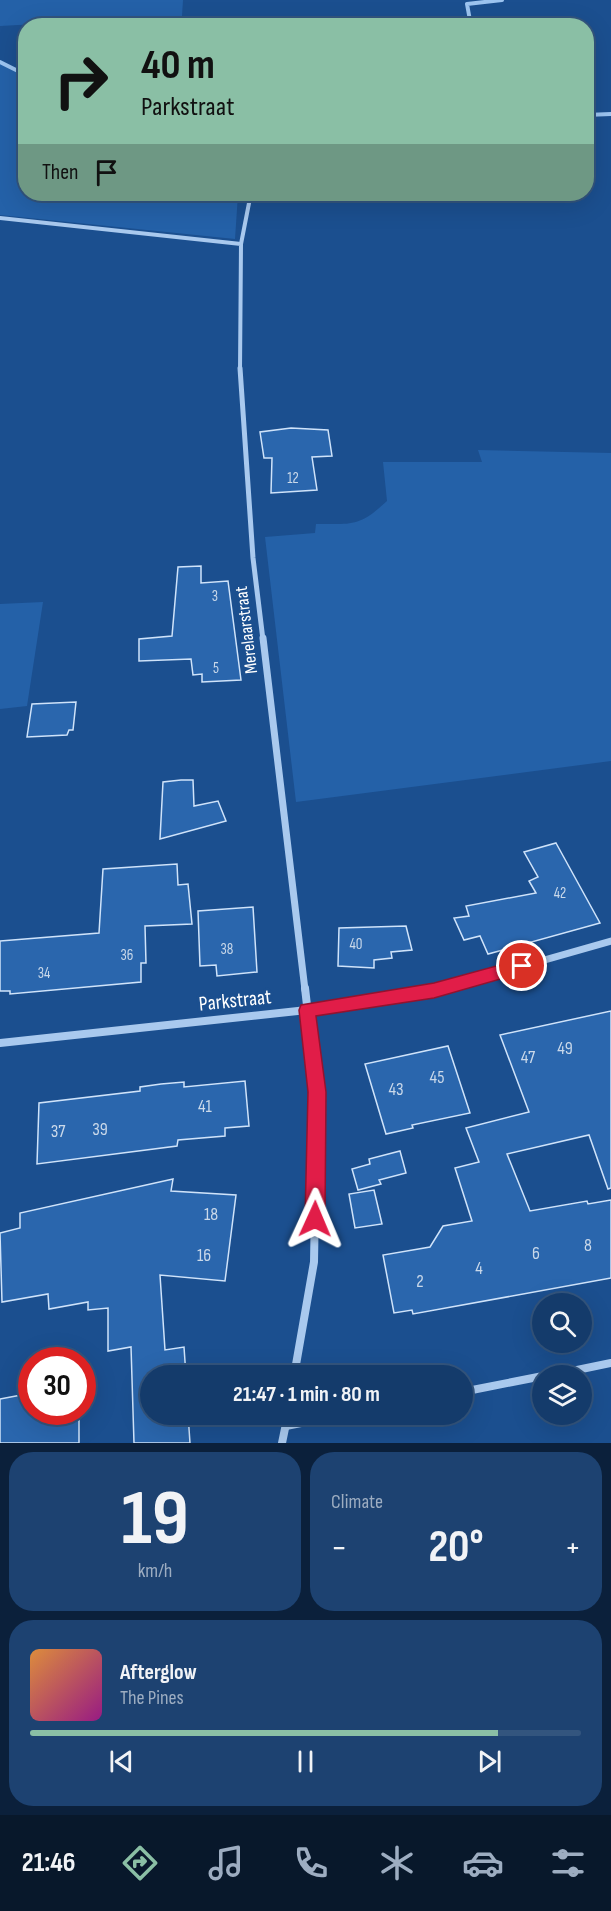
<!DOCTYPE html>
<meta charset="utf-8">
<style>
:root{--surface:#143b6b;--page:#1d4271;--text:#f1f3f6;--muted:#9dadc1;--line:#33557e;--accent:#8abfa5}
body{margin:0;font-family:"Sofia Sans Condensed",sans-serif;background:var(--page);color:var(--text);height:100vh;display:flex;flex-direction:column;font-size:22px;white-space:nowrap}
*{box-sizing:border-box;margin:0}
p{font-size:20px;color:var(--muted)}
.icon{flex:none;width:33px;height:33px;fill:none;stroke:currentColor;stroke-width:2;stroke-linecap:round;stroke-linejoin:round}
.map{position:relative;height:1443px;overflow:hidden}
.details{display:flex;flex-direction:column;gap:9px;padding:9px;background:#0b203b;flex:1}
.details>*{flex:none}
.guide{position:absolute;left:18px;top:18px;width:576px;height:183px;border-radius:24px;box-shadow:0 6px 24px #0002,0 0 0 2px var(--line);background:#8abfa5;color:#111;overflow:hidden}
.fabs{position:absolute;left:532px;top:1293px;display:grid;gap:12px}
.fabs a{display:grid;place-items:center;width:60px;height:60px;border-radius:50%;background:var(--surface);box-shadow:0 6px 24px #0002,0 0 0 2px var(--line);font-size:30px}
.speed{position:absolute;left:18px;top:1347px;display:flex;gap:12px;font-size:30px;font-weight:700;text-align:center}
.speed>*{display:grid;place-content:center;width:78px;height:78px;border-radius:50%;background:var(--surface);box-shadow:0 6px 24px #0002,0 0 0 2px var(--line);line-height:1}
.speed .limit{border:9px solid #d22;background:#fff;color:#111}
.pin{position:absolute;display:grid;place-items:center;width:51px;height:51px;color:#fff;margin:-26px;border:3px solid #fff;border-radius:50%;box-shadow:0 2px 6px #0007}
.me{position:absolute;width:66px;margin:-33px;rotate:1deg;stroke-linejoin:round;filter:drop-shadow(0 0 4px #0008)}
.turn{display:flex;align-items:center;gap:21px;height:126px;padding:0 24px;font-size:27px}
.turn .icon{width:78px;height:78px;stroke-width:2.5}
.turn b{display:block;font-size:42px;line-height:51px}
.then{display:flex;align-items:center;height:57px;padding:0 24px;background:#0003;gap:12px;font-size:22px}
.big{font-size:45px;font-weight:700;line-height:1.1}
.details .tile{flex:1;display:flex;flex-direction:column;justify-content:center;gap:9px;min-width:0;padding:0 21px;border-radius:24px;background:var(--page)}
.details .dial{align-items:center;gap:0}
.dial b{font-size:78px;line-height:1}
.song{display:flex;align-items:center;gap:18px}
.cover{width:72px;height:72px;border-radius:9px;background:linear-gradient(135deg,hsl(30 70% 55%),hsl(310 70% 35%))}
.played{height:6px;border-radius:3px;background:linear-gradient(90deg,var(--accent) 85%,var(--line) 85%)}
.keys{display:flex;justify-content:space-around;direction:ltr}
.heat{display:flex;justify-content:space-between;align-items:center;font-size:33px;direction:ltr}
.details .tiles{flex:1;display:grid;gap:9px;grid-template-columns:1fr 1fr}
.tile:last-child{grid-column:span 2}
.trip{position:absolute;left:140px;top:1365px;width:333px;height:60px;border-radius:30px;background:var(--surface);box-shadow:0 6px 24px #0002,0 0 0 2px var(--line);font-weight:700;line-height:60px;text-align:center}
.tabs{display:flex;height:96px;justify-content:space-around;align-items:center;background:#08182b;color:var(--muted)}
.tabs .icon{width:42px;height:42px}
.tabs .selected{color:var(--accent)}
.tabs b{font-size:27px;color:var(--text)}
.map>svg:first-child{display:block}
.green{fill:#2461a8}
.lines{fill:none;stroke-linecap:round;stroke-linejoin:round}
.stream{stroke:#9cc4f0;stroke-width:4}
.building{fill:#2a66ad;stroke:#cfe3fa;stroke-width:1.5}
.minor-far3{stroke:#a9c9ee;stroke-width:4}
.minor-far2{stroke:#a9c9ee;stroke-width:5}
.minor-far1{stroke:#a9c9ee;stroke-width:7}
.minor{stroke:#a9c9ee;stroke-width:8}
.route{fill:#e11d48;stroke:#92132f;stroke-width:1.5}
.labels{text-anchor:middle;stroke-width:6;stroke-linejoin:round;paint-order:stroke}
.number-label{font-size:15px;fill:#cad9ea}
.street-label{font-size:18px;fill:#fff;stroke:#1b4f8f}
.near-number-label{font-size:18px;fill:#cad9ea}
.near-street-label{font-size:21px;fill:#fff;stroke:#1b4f8f}
</style>
<div class="map">
<svg width="611" height="1443" viewBox="0 0 611 1443">
<rect width="100%" height="100%" fill="#1b4f8f"/>
<!-- green -->
<g class="green">
<path d="M0,0h183l-1,16 -182,10z"/>
<path d="M0,63l25,14 1,117h212l-3,45 -235,-24z"/>
<path d="M478,450l133,3v308l-315,41 -31,-265 50,-4 1,-9c37,0 43,3 71,-23l-4,-39h99z"/>
<path d="M43,602l-16,104 -27,3v-105z"/>
</g>
<g class="lines">
<!-- stream -->
<g class="stream">
<path d="M471,26l-4,-22 35,-4"/>
<path d="M0,62l26,13"/>
<path d="M586,115l25,-1"/>
</g>
</g>
<!-- building -->
<g class="building">
<path d="M291,428l37,2 4,26 -20,1 5,33 -46,3 1,-35h-8l-4,-26z"/>
<path d="M201,566v17l27,-2 13,99 -39,2v-8l-9,1 -2,-16 -52,2v-22l33,-3 6,-69z"/>
<path d="M76,702l-3,28h-4l-2,5 -40,2 5,-33z"/>
<path d="M181,780h12l1,26 24,-5 8,20 -66,18 3,-57z"/>
<path d="M556,843l44,80 -112,31 -8,-18 -16,4 -10,-22 15,-2 -3,-10 70,-13 -7,-12 9,-4 -14,-25z"/>
<path d="M177,864l1,21 10,-1 4,40 -47,2 1,37h-5v19l-131,12v-3h-10v-50l99,-8 4,-64z"/>
<path d="M253,907l4,65 -40,4 -1,-11 -16,1 -2,-55z"/>
<path d="M406,926l6,24 -21,2 1,6 -18,2v8l-36,-2 1,-38z"/>
<path d="M611,1011v177l-3,1 -19,-54 -82,19 23,57 57,-10 1,3 23,-4v78l-198,36 -1,-4 -18,3 -11,-58 47,-8 13,-21 29,-5 -17,-53 24,-6 -13,-34 63,-16 -29,-77z"/>
<path d="M448,1046l22,67 -58,12 1,3 -27,6 -21,-70z"/>
<path d="M245,1081l4,45 -24,2v8l-47,4 -1,6 -140,18 2,-61 101,-12v-4l21,-3 23,-2v5z"/>
<path d="M400,1151l6,22 -27,7 2,4 -23,6 -6,-21 18,-5 -1,-5z"/>
<path d="M173,1179l-2,12 65,4 -11,86 -65,-6 5,75 19,-3 2,29h-36v38h38l2,29h-56l-3,-96 -23,4v-43l-20,2v-8l-39,7 -1,-15 -46,8 -2,-69 20,-5v-15z"/>
<path d="M374,1190l8,34 -27,4 -6,-34z"/>
<path d="M32,1393v19h47v31h-79v-44z"/>
</g>
<g class="lines">
<!-- minor-far3 -->
<g class="minor-far3">
<path d="M0,218l241,26 -1,126"/>
<path d="M241,244l9,-46"/>
</g>
<!-- minor-far2 -->
<path class="minor-far2" d="M240,368l13,190 10,82"/>
<!-- minor-far1 -->
<g class="minor-far1">
<path d="M263,638l42,352"/>
<path d="M439,990l172,-49"/>
</g>
<!-- minor -->
<g class="minor">
<path d="M0,1043l307,-33 137,-22"/>
<path d="M294,1376l20,-114 3,-170 -12,-104"/>
<path d="M548,1376l63,-13"/>
<path d="M462,1392l81,-16"/>
<path d="M286,1426l60,-12"/>
<path d="M282,1443l6,-29"/>
</g>
</g>
<!-- route -->
<path class="route" d="M522,959l6,2 3,5 -3,5 -94,27 -118,18 10,76 -1,127 -3,7 -7,3 -7,-3 -3,-7 3,-127 -9,-82 2,-5 133,-22z"/>
<g class="labels">
<!-- number labels -->
<g class="number-label">
<text x="293" y="483">12</text>
<text x="215" y="601">3</text>
<text x="216" y="673">5</text>
<text x="560" y="898">42</text>
<text x="356" y="949">40</text>
<text x="227" y="954">38</text>
<text x="127" y="960">36</text>
<text x="44" y="978">34</text>
</g>
<!-- street labels -->
<g class="street-label">
<text transform="translate(246 630) rotate(-97)" y="6">Merelaarstraat</text>
</g>
<!-- near-number labels -->
<g class="near-number-label">
<text x="565" y="1054">49</text>
<text x="528" y="1063">47</text>
<text x="437" y="1083">45</text>
<text x="396" y="1095">43</text>
<text x="205" y="1112">41</text>
<text x="100" y="1135">39</text>
<text x="58" y="1137">37</text>
<text x="211" y="1220">18</text>
<text x="588" y="1251">8</text>
<text x="536" y="1259">6</text>
<text x="204" y="1261">16</text>
<text x="479" y="1274">4</text>
<text x="420" y="1287">2</text>
</g>
<!-- near-street labels -->
<g class="near-street-label">
<text transform="translate(235 1000) rotate(-6)" y="7">Parkstraat</text>
</g>
</g>
</svg>
<div class="fabs">
<a><svg class="icon" aria-label="search" viewBox="0 0 24 24"><circle cx="10" cy="10" r="6"/><path d="M15 15l6 6"/></svg></a>
<a><svg class="icon" aria-label="layers" viewBox="0 0 24 24"><path d="M12 4l9 5-9 5-9-5zM3 14l9 5 9-5"/></svg></a>
</div>
<div class="speed"><div class="limit">30</div></div>
<div class="pin" style="left:522px;top:966px;background:#d93025"><svg class="icon" aria-label="arrive" viewBox="0 0 24 24"><path d="M6 21V4h12l-3 4 3 4H6"/></svg></div>
<svg class="me" style="left:315px;top:1219px" viewBox="-20 -20 40 40"><path d="M0-17L14 15 0 8-14 15z" fill="#e11d48" stroke="#fff" stroke-width="4"/></svg>
<div class="trip">21:47 · 1 min · 80 m</div>
<div class="guide">
<div class="turn"><svg class="icon" aria-label="right" viewBox="0 0 24 24"><path d="M7 20v-9h11M14 6l5 5-5 5"/></svg><div><b>40 m</b>Parkstraat</div></div>
<div class="then">Then<svg class="icon" aria-label="arrive" viewBox="0 0 24 24"><path d="M6 21V4h12l-3 4 3 4H6"/></svg></div>
</div>
</div>
<section class="details">
<div class="tiles">
<div class="tile dial"><b>19</b><p>km/h</p></div>
<div class="tile"><p>Climate</p>
<div class="heat"><a>−</a><b class="big">20°</b><a>+</a></div>
</div>
<div class="tile">
<div class="song"><i class="cover"></i><div><b>Afterglow</b><p>The Pines</p></div></div>
<div class="played"></div>
<div class="keys"><svg class="icon" aria-label="previous" viewBox="0 0 24 24"><path d="M18 5L8 12l10 7zM5 5v14"/></svg><svg class="icon" aria-label="pause" viewBox="0 0 24 24"><path d="M8 5v14M16 5v14"/></svg><svg class="icon" aria-label="next" viewBox="0 0 24 24"><path d="M6 5l10 7-10 7zM19 5v14"/></svg></div>
</div>
</div>
</section>
<nav class="tabs">
<b>21:46</b>
<svg class="icon selected" aria-label="directions" viewBox="0 0 24 24"><path d="M12 3l9 9-9 9-9-9zM9 14v-3h6M13 9l2 2-2 2"/></svg>
<svg class="icon" aria-label="music" viewBox="0 0 24 24"><path d="M9 18V5l10-2v13"/><circle cx="6" cy="18" r="3"/><circle cx="16" cy="16" r="3"/></svg>
<svg class="icon" aria-label="phone" viewBox="0 0 24 24"><path d="M5 4h4l2 5-3 2q2 4 5 5l2-3 5 2v4C11 20 4 13 5 4z"/></svg>
<svg class="icon" aria-label="climate" viewBox="0 0 24 24"><path d="M12 3v18M4 7l16 10M4 17L20 7"/></svg>
<svg class="icon" aria-label="car" viewBox="0 0 24 24"><path d="M5 17H2v-5l4-1 3-4h7l3 4 3 1v5h-3M9 17h6M6 11h13"/><circle cx="7" cy="17" r="2"/><circle cx="17" cy="17" r="2"/></svg>
<svg class="icon" aria-label="filters" viewBox="0 0 24 24"><path d="M4 7h16M4 17h16"/><circle cx="9" cy="7" r="2"/><circle cx="15" cy="17" r="2"/></svg>
</nav>
